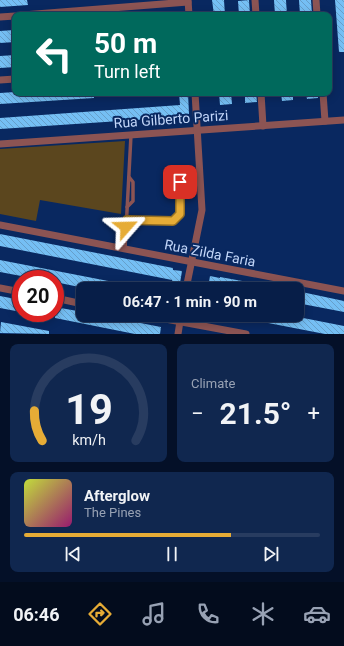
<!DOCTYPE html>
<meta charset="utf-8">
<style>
:root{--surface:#071e48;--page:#10274f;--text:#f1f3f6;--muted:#98a2b4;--line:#283c60;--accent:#e6ac36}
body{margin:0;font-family:Roboto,sans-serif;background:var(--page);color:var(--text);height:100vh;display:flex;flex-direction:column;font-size:15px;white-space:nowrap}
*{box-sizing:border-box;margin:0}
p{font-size:13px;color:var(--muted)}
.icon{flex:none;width:22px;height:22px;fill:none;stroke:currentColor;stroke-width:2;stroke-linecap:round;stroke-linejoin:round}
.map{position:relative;height:334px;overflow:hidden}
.details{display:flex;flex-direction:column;gap:10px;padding:10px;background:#041028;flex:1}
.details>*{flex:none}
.top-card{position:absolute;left:12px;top:12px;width:320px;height:84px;border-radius:8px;box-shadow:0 2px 10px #0003,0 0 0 1px var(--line);background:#00695c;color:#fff;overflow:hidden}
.speed{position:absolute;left:12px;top:270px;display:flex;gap:8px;font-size:20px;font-weight:700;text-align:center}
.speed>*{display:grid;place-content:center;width:52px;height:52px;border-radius:50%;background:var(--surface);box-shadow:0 2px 10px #0003,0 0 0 1px var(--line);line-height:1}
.speed .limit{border:6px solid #d22;background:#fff;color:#111}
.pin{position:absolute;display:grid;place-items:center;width:34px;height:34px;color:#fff;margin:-17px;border-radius:8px;box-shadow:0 2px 6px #0006}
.me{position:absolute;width:44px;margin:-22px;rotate:65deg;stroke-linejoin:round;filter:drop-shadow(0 0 3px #0008)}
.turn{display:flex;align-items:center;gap:14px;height:84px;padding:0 16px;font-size:18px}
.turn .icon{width:52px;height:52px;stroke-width:2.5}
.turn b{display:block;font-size:28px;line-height:34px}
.big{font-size:30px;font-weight:700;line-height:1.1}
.details .tile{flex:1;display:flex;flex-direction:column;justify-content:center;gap:6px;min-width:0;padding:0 14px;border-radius:8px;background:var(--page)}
.details .dial{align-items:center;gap:0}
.dial svg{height:104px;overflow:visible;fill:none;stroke:var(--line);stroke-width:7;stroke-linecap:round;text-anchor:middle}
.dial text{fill:var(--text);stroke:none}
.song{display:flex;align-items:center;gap:12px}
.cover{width:48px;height:48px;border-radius:6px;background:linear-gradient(135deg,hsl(70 70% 55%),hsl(320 70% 35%))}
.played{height:4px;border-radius:2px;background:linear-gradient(90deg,var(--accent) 70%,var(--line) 70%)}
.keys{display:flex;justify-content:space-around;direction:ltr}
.heat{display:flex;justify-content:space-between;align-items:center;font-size:22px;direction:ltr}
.details .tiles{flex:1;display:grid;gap:10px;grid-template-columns:1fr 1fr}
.tile:last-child{grid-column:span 2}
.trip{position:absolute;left:76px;top:282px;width:228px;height:40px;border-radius:8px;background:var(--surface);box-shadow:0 2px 10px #0003,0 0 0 1px var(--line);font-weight:700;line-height:40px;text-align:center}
.menu{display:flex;height:64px;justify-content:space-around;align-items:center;background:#030c1d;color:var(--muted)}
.menu .icon{width:28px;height:28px}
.menu .current{color:var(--accent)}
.menu b{font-size:18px;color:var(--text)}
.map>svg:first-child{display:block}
.green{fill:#5b461e}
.building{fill:url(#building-back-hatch)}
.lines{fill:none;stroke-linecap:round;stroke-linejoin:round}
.service{stroke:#8c5453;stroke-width:3.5}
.minor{stroke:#8c5453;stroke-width:7}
.route-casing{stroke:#967023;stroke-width:10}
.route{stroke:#e6ac36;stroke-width:7}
.labels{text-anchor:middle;stroke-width:4;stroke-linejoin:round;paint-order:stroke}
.street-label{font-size:14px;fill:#c2d6f9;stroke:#092860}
</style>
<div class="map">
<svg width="344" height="334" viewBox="0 0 344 334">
<defs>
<pattern id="building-back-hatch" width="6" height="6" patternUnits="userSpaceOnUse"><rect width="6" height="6" fill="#75bff4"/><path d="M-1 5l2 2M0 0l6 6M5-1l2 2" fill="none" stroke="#669fca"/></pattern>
</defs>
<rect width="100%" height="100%" fill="#092860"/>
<!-- green -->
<path class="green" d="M125,141l-4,73 -81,-14 -4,21 -36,-7v-65z"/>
<!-- building -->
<g class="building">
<path d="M0,0h27l1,5 -28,2z"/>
<path d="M212,0h12l1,15h-11z"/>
<path d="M249,0l1,15h-11l-1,-14z"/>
<path d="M274,0h12l1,15h-12z"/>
<path d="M299,0h12l1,14 -12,1z"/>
<path d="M335,0h9v52h-5z"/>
<path d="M14,30l1,12 -15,1v-12z"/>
<path d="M15,55v12l-15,1v-12z"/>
<path d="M15,92v1h79v5l-94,6v-11z"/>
<path d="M179,93h9l1,21h-9v3l-180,12v-11l180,-13z"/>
<path d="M219,93h12l1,11 -12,1z"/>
<path d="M245,93h11l1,9 -12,1z"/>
<path d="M281,93h12v7l-11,1z"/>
<path d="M306,93h12v5l-11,1z"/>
<path d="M0,234l173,34v2l9,1 -2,12 -8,-2v-1l-172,-34z"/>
<path d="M0,260l134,26v3h-45l-34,-7v-3h-18l-37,-7z"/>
<path d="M210,276l10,2v-1l49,9v3h-54l-7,-1z"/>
<path d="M297,291l47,10v11l-47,-9z"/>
<path d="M0,296l21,4v12l-21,-4z"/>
<path d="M55,307l28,5v3h16l62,12 -1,7h-25l-80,-16z"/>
<path d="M243,315h45l56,11v8h-19l-82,-16z"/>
<path d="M1,322l48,9v3l-49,-1z"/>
</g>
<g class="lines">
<!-- service -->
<g class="service">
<path d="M127,207l6,-6v-19l-4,-5"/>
<path d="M127,220l46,1 7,-7v-32"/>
<path d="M125,249l6,-114"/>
</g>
<!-- minor -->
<g class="minor">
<path d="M188,0l1,15"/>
<path d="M255,0l1,15"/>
<path d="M316,0l1,15"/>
<path d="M23,15l165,-13"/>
<path d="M0,17l15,-1"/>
<path d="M0,80l15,-1"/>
<path d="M261,93l2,33"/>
<path d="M323,93l2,28"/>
<path d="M0,144l344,-24"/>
<path d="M0,225l344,66"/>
<path d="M0,288l21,4"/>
<path d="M186,289l16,-79 -7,-117"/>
<path d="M55,298l28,6"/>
<path d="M144,315l102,19"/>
<path d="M178,334l3,-19"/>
</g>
</g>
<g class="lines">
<!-- route casing -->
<g class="route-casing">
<path id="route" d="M126,227l1,-7 46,1 7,-7v-32"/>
</g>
<!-- route -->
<use href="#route" class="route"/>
</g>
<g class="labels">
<!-- street labels -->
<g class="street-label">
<text transform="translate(171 119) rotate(-4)" y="5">Rua Gilberto Parizi</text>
<text transform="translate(210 253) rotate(11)" y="5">Rua Zilda Faria</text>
</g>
</g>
</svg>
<div class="speed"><div class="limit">20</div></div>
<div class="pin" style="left:180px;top:182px;background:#d93025"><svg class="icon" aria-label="arrive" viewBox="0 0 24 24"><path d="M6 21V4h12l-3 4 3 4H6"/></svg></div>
<svg class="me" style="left:126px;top:227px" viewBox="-20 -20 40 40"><path d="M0-17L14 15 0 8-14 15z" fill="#e6ac36" stroke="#fff" stroke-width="4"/></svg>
<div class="trip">06:47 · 1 min · 90 m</div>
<div class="top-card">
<div class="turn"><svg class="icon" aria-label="left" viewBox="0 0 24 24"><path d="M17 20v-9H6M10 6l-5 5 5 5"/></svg><div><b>50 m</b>Turn left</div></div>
</div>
</div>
<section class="details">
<div class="tiles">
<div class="tile dial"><svg viewBox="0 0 100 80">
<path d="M14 69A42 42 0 1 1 86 69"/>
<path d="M14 69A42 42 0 0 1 8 46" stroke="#e6ac36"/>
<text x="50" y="56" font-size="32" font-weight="700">19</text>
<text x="50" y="72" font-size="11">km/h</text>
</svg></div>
<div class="tile"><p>Climate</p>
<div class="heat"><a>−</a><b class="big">21.5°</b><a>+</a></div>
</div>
<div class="tile">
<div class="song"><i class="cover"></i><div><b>Afterglow</b><p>The Pines</p></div></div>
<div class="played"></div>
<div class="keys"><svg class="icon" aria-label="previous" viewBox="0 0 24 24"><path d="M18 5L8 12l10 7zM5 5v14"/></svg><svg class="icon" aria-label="pause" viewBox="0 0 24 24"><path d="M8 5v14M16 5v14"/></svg><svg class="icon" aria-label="next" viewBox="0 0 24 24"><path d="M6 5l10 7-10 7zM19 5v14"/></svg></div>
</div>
</div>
</section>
<nav class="menu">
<b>06:46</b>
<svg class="icon current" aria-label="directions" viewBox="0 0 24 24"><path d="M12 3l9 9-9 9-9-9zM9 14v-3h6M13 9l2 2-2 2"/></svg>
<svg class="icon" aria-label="music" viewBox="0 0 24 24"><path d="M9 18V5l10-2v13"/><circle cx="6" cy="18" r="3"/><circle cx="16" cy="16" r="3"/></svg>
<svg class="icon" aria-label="phone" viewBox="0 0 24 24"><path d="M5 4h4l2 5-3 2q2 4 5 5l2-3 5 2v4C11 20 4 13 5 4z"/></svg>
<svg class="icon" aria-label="climate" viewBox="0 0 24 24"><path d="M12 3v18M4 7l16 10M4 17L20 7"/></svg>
<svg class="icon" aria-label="car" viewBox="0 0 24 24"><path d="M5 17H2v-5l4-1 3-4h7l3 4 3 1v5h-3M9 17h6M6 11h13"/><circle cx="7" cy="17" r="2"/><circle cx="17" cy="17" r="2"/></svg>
</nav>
